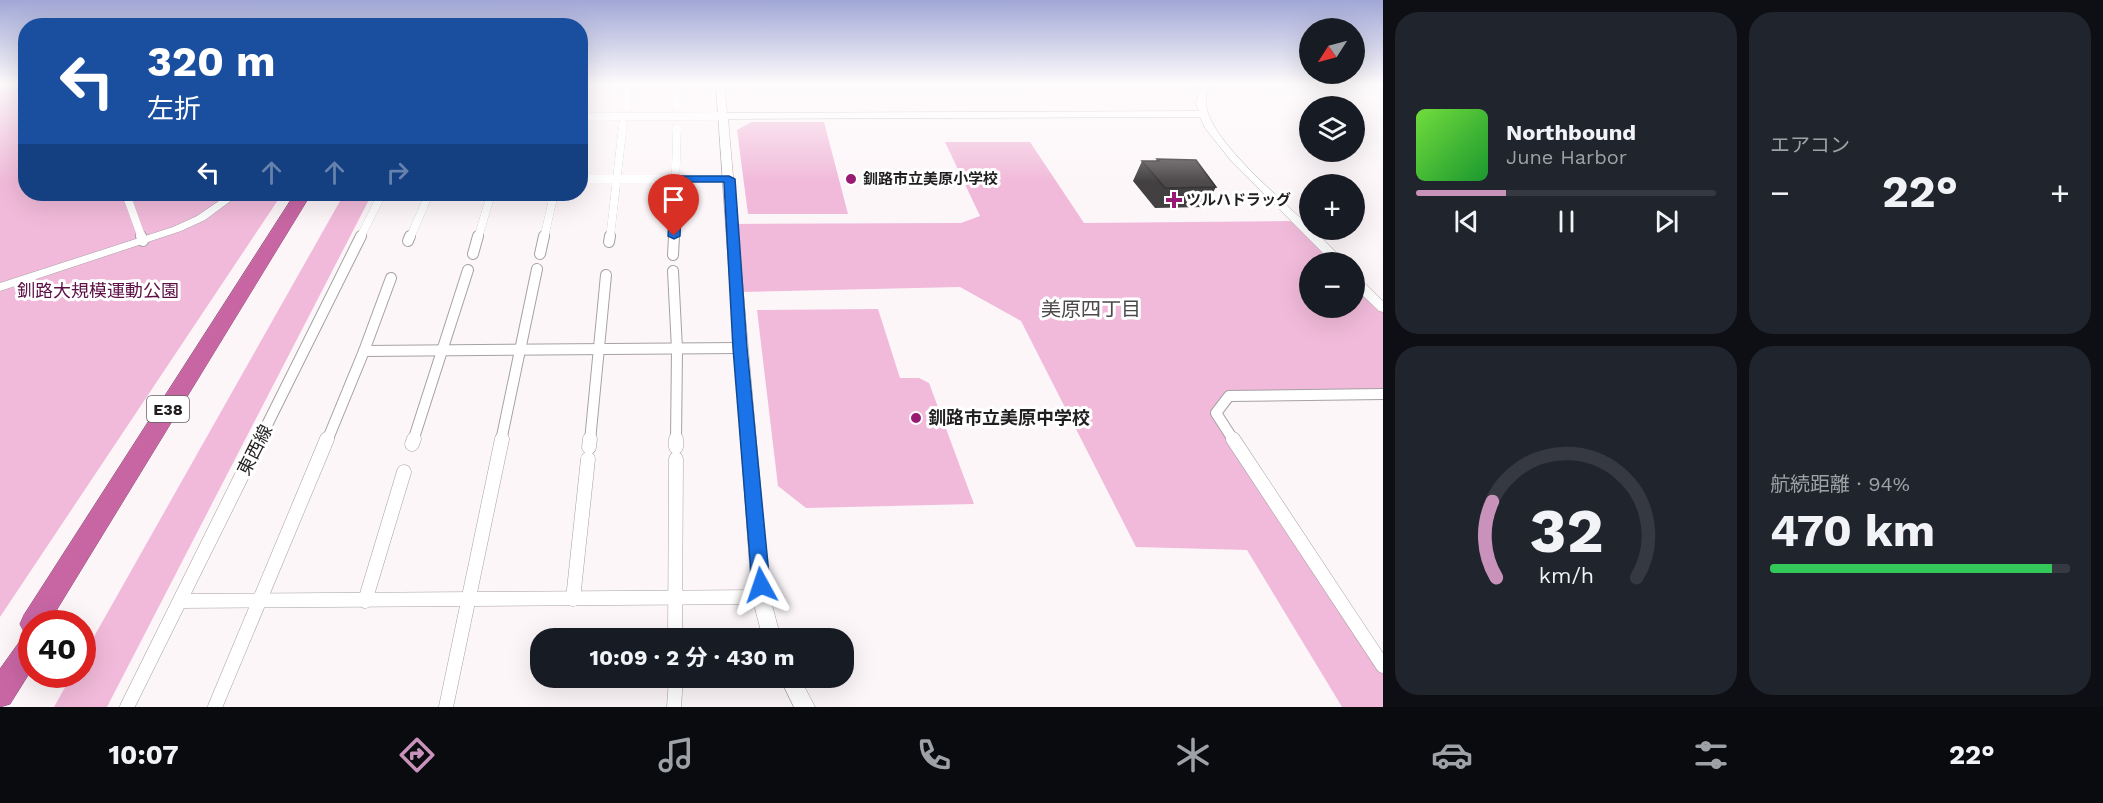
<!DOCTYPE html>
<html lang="ja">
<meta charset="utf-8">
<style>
:root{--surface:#171b24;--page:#20242c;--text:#f1f3f6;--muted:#9ea1a6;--line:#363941;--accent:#c992bb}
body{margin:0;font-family:"Work Sans","Noto Sans JP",sans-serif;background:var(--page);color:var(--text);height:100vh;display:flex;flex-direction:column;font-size:22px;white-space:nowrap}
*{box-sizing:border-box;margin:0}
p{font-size:20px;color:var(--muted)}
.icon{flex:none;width:33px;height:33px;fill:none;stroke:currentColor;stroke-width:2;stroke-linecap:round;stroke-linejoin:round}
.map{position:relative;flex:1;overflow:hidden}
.details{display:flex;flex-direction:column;gap:12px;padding:12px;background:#0d0f14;width:720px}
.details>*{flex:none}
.banner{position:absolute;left:18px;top:18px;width:570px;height:183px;border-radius:24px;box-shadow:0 6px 24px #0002;background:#1a4fa0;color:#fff;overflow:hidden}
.needle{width:39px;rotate:234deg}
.controls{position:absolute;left:1299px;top:18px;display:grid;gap:12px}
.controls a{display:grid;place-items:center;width:66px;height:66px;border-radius:50%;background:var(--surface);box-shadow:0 6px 24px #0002;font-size:30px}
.speed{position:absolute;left:18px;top:610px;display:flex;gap:12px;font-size:30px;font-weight:700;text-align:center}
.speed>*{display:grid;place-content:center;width:78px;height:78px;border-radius:50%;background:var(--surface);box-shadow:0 6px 24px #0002;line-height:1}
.speed .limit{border:9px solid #d22;background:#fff;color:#111}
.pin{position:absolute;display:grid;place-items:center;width:51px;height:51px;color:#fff;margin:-62px -26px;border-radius:50% 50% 50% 0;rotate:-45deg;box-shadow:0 0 6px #0007}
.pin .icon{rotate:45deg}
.me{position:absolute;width:66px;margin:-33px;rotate:355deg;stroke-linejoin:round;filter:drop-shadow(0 0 4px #0008)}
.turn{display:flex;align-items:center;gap:21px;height:126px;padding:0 30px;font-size:27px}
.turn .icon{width:78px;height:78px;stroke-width:2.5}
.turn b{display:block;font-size:42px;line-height:51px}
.lanes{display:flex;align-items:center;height:57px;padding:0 30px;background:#0003;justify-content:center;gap:30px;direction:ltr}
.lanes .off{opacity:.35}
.big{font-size:45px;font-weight:700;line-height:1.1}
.details .widget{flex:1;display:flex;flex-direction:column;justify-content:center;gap:9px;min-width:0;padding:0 21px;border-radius:24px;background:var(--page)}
.details .dial{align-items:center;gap:0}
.dial svg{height:156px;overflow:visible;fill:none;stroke:var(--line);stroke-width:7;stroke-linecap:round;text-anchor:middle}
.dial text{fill:var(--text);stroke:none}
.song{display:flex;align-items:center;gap:18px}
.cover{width:72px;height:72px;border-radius:9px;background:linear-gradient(135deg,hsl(100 70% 55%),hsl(130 70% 35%))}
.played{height:6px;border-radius:3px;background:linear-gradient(90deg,var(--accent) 30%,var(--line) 30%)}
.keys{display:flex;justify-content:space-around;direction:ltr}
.heat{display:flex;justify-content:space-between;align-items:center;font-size:33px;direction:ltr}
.charge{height:9px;border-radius:4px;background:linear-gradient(90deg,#34c759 94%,var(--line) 0)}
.details .tiles{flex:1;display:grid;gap:12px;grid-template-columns:repeat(2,1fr)}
.trip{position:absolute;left:530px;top:628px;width:324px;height:60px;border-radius:24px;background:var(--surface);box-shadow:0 6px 24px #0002;font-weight:700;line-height:60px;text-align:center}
.tab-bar{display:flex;height:96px;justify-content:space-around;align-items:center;background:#090b0e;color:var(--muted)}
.tab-bar .icon{width:42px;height:42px}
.tab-bar .selected{color:var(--accent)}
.tab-bar b{font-size:27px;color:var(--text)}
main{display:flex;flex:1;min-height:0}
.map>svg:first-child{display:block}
.green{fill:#f1bada}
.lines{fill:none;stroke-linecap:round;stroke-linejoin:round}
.minor-far2-casing{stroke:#a6a1a4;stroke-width:8}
.minor-far1-casing{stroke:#a6a1a4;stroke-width:12}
.minor-casing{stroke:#a6a1a4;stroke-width:15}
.tertiary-casing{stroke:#a6a1a4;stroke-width:1}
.motorway-casing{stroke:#8e4d76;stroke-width:1}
.minor-far2{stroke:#fff;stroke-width:8}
.minor-far1{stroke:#fff;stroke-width:10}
.minor{stroke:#fff;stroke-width:14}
.tertiary{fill:#fff;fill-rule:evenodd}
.motorway{fill:#c866a4;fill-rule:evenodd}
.wall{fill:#434041}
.building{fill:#4e4a4c;stroke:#373435;stroke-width:1.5}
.route{fill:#1a73e8;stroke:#114b97;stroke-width:1.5}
.poi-dot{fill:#981b73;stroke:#fff;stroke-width:2}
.labels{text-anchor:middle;stroke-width:6;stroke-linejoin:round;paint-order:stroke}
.far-poi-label{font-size:15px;font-weight:bold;fill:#211f20;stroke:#fff;text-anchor:start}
.shield{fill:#fff;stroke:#646263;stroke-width:1.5}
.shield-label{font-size:16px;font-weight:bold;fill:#211f20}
.park-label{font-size:18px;fill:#5c0e45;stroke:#fff}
.poi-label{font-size:18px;font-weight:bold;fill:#211f20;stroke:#fff;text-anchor:start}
.street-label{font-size:18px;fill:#211f20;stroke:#fff}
.neighbourhood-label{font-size:20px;fill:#4d494b;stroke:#fff}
</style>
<main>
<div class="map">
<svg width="1383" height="707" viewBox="0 0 1383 707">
<rect width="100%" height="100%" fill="#fcf6f9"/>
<!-- green -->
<g class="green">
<path d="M0,83h25l1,111h256l-282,423z"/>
<path d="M751,122h73l24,92h-100l-11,-84z"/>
<path d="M945,142h85l54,81 214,-2 40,41h-28v46h44l1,-28 28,28v86l-154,2 -13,17 167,253v41h-41l-95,-157 -111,-3 -115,-226 -61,-34 -223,5 -4,-68 228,-1 19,-7z"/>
<path d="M344,194h28l-265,513h-53l18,-32h10l1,-19z"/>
<path d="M878,309l22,69h19l10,5 45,121 -168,4 -28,-22 -21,-176z"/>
</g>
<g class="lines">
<!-- minor-far2 casing -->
<g class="minor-far2-casing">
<g id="minor-far2">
<path d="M677,83v23"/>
<path d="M626,108l1,-25"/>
<path d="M580,117l142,-1"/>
<path d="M580,179h149"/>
<path d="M126,194l16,44"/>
<path d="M360,238l22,-44"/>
<path d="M410,238l19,-44"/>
<path d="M478,238l13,-44"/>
<path d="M544,238l10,-44"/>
<path d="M610,238l13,-114"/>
<path d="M674,238l3,-110"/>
</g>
</g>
<!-- minor-far1 casing -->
<g class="minor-far1-casing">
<g id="minor-far1">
<path d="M141,236l2,5"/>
<path d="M408,241l2,-5"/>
<path d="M609,242l1,-6"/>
<path d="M473,254l5,-18"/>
<path d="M540,254l4,-18"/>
<path d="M673,255l1,-19"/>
<path d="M673,271l4,78 -1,92"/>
<path d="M364,351l376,-3"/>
<path d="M259,441l102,-205"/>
<path d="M327,441l37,-90 27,-73"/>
<path d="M413,441l55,-171"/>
<path d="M501,441l36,-172"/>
<path d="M590,441l16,-166"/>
<path d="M1234,441l-18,-28 13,-17 154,-2"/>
</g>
</g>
<!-- minor casing -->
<g class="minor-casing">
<g id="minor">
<path d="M1233,439l150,227"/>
<path d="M412,444l2,-5"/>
<path d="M589,447l1,-8"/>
<path d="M676,447v-8"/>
<path d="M573,599l15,-140"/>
<path d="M180,601l581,-4"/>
<path d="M365,601l39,-129"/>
<path d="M675,639l1,-180"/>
<path d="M127,707l133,-268"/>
<path d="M215,707l112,-268"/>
<path d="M446,707l56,-268"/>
<path d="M674,707l2,-29"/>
</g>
</g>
<!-- tertiary casing -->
<g class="tertiary-casing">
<g id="tertiary">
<path d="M716,83h8l3,30 472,-2 -3,-7 5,-21h8c-1,7 -4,15 -3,22 6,45 109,119 138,157h-12l-100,-100 -27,-34 -5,-11 -472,2 42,478 11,42h-18l-11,-42z"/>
<path d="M229,194h11l-35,26 -24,11 -181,60v-8l173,-56 24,-11z"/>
<path d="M1354,276l4,1 25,24v11l-4,-1 -25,-24z"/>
<path d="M780,678h20l15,29h-21z"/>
</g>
</g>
<!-- motorway casing -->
<g class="motorway-casing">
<path id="motorway" d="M295,194h16l-263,430h-16v45l-22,35 -10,3v-38l25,-35 -5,-10 4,-9z"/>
</g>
<!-- minor-far2 -->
<use href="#minor-far2" class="minor-far2"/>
<!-- minor-far1 -->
<use href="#minor-far1" class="minor-far1"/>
<!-- minor -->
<use href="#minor" class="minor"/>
<!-- tertiary -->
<use href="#tertiary" class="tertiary"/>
<!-- motorway -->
<use href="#motorway" class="motorway"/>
</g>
<!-- wall -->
<path class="wall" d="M1157,159l59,28 -11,20 -50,1 -22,-27 9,-20h14z"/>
<!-- building -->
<path class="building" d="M1157,159l39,1 20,27 -51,1 -23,-27h17z"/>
<!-- sky -->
<linearGradient id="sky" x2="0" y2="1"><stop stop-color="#a1a7d6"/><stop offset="0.46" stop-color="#fefbfc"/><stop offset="1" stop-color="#fefbfc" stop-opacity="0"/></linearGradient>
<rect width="1383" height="182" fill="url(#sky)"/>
<!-- route -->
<path class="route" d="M677,176h52l6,3 12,169 23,237 -3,5 -6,3 -6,-3 -3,-5 -19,-237 -9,-166h-42l-2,54 -6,3 -6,-3 4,-57z"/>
<!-- markers -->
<g class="poi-dot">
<circle cx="851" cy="179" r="6"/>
<path d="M1171 191h6v6h6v6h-6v6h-6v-6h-6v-6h6z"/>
<circle cx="916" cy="418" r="6"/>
</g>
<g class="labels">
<!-- far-poi labels -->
<g class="far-poi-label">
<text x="863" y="184">釧路市立美原小学校</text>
<text x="1186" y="205">ツルハドラッグ</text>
</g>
<!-- shield labels -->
<rect class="shield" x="147" y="396" width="42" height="26" rx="4.5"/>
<g class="shield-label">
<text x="168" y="415">E38</text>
</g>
<!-- park labels -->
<g class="park-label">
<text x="98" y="297">釧路大規模運動公園</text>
</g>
<!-- poi labels -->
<g class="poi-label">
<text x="928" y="424">釧路市立美原中学校</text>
</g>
<!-- street labels -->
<g class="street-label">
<text transform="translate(255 450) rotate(-63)" y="6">東西線</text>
</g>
<!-- neighbourhood labels -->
<g class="neighbourhood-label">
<text x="1091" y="316">美原四丁目</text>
</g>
</g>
</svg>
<div class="controls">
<a><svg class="needle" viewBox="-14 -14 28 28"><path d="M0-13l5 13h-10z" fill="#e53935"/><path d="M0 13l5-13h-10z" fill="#9ea1a6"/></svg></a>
<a><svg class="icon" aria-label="layers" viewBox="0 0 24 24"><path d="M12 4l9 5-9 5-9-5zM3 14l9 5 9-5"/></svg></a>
<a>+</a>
<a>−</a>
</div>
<div class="speed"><div class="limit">40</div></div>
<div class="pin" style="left:674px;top:236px;background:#d93025"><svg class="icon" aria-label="arrive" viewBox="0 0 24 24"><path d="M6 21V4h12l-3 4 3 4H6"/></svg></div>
<svg class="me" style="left:761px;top:585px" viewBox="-20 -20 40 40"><path d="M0-17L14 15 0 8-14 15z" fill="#1a73e8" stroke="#fff" stroke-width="4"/></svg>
<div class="trip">10:09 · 2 分 · 430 m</div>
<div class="banner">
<div class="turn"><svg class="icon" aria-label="left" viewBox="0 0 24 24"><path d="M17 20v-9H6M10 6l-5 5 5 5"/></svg><div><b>320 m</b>左折</div></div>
<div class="lanes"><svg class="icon" aria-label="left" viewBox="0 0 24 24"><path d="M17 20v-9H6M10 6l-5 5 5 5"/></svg><svg class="icon off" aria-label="ahead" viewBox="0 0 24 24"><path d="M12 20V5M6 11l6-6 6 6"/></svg><svg class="icon off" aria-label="ahead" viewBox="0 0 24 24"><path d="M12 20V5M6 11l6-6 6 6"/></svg><svg class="icon off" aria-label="right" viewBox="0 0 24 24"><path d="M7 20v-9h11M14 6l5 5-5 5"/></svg></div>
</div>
</div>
<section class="details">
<div class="tiles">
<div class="widget">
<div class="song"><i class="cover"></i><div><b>Northbound</b><p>June Harbor</p></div></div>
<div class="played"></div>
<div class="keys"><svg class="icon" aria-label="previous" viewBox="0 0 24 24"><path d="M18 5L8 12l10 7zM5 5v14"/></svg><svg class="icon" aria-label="pause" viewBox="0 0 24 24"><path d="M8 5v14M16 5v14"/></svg><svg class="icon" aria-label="next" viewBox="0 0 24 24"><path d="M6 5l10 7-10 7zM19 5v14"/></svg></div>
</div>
<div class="widget"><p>エアコン</p>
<div class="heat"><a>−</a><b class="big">22°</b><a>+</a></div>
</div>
<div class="widget dial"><svg viewBox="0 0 100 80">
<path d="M14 69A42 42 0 1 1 86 69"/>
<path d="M14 69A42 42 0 0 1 12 30" stroke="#c992bb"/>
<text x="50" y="56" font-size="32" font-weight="700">32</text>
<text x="50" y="72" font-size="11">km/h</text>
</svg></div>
<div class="widget"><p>航続距離 · 94%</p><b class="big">470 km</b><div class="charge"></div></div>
</div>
</section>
</main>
<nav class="tab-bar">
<b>10:07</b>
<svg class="icon selected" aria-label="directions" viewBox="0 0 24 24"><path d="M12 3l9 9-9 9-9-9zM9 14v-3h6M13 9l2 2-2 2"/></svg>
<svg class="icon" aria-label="music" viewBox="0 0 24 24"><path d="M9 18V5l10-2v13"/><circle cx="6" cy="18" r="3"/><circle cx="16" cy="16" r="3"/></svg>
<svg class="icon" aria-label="phone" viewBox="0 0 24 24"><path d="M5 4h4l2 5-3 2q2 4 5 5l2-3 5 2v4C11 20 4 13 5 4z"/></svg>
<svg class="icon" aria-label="climate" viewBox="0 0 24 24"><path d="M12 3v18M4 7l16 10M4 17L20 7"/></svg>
<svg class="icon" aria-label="car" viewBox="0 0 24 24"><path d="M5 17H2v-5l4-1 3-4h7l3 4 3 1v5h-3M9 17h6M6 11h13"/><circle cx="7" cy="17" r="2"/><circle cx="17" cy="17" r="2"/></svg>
<svg class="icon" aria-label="filters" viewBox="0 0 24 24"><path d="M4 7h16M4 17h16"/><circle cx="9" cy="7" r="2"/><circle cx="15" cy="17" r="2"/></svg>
<b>22°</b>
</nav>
